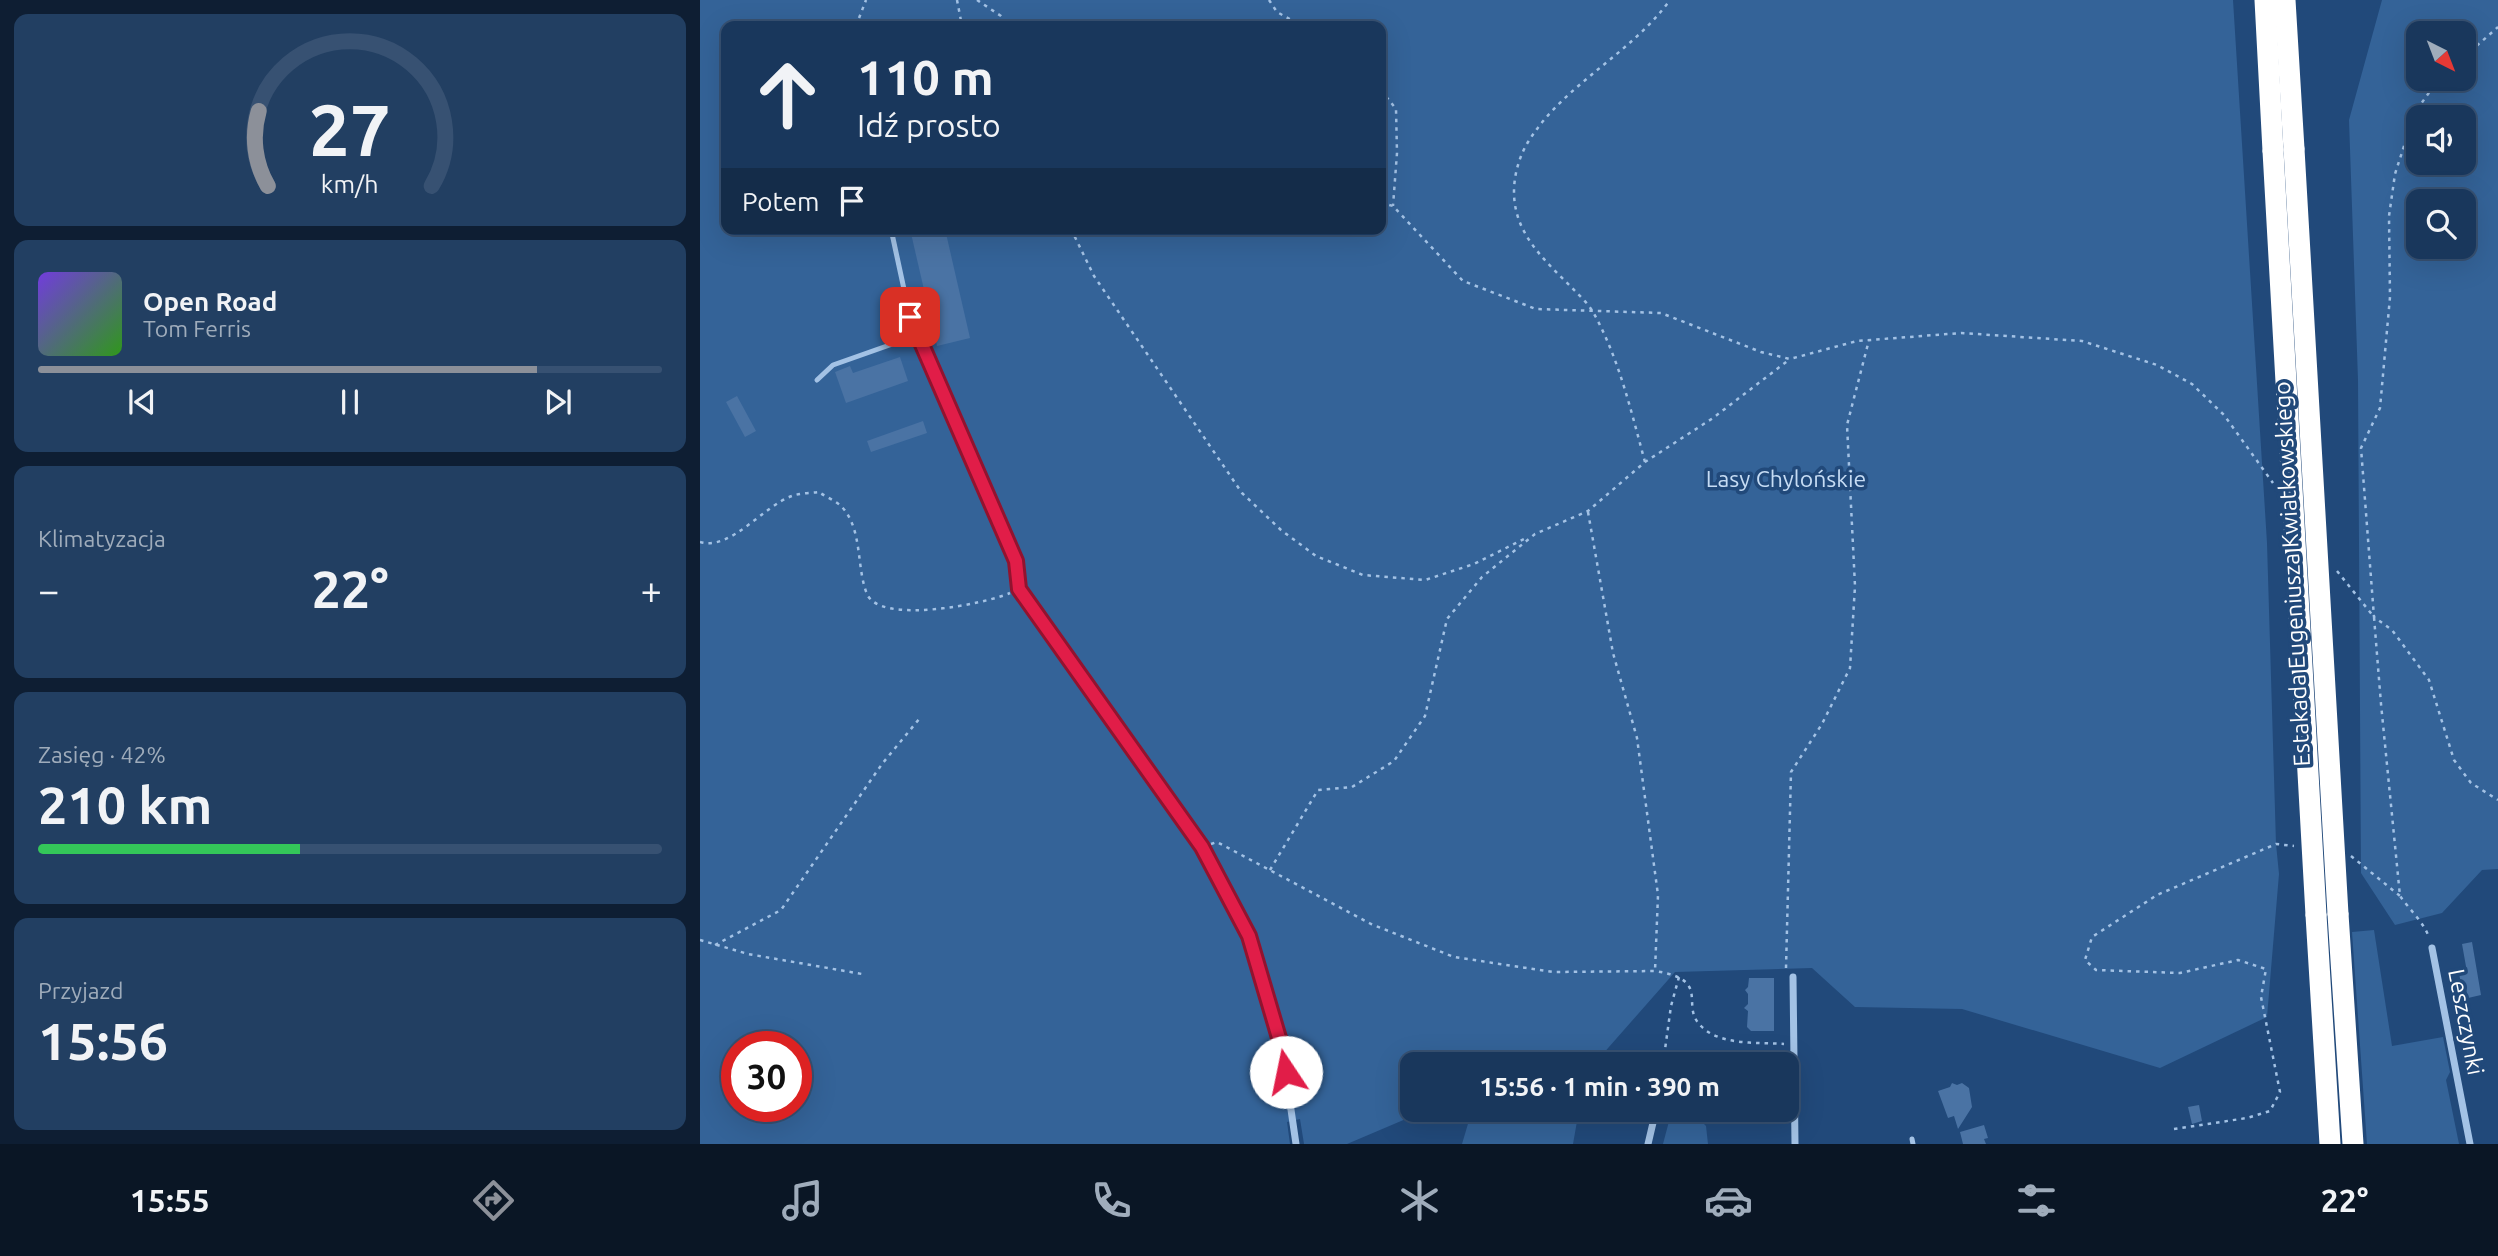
<!DOCTYPE html>
<html lang="pl">
<meta charset="utf-8">
<style>
:root{--surface:#19375c;--page:#223f62;--text:#f1f3f6;--muted:#9facbb;--line:#375172;--accent:#8c9099}
body{margin:0;font-family:Ubuntu,sans-serif;background:var(--page);color:var(--text);height:100vh;display:flex;flex-direction:column;font-size:26px;white-space:nowrap}
*{box-sizing:border-box;margin:0}
p{font-size:23px;color:var(--muted)}
.icon{flex:none;width:38px;height:38px;fill:none;stroke:currentColor;stroke-width:2;stroke-linecap:round;stroke-linejoin:round}
.map{position:relative;flex:1;overflow:hidden}
.side{display:flex;flex-direction:column;gap:14px;padding:14px;background:#0e1e33;width:700px}
.side>*{flex:none}
.top-card{position:absolute;left:21px;top:21px;width:665px;height:214px;border-radius:14px;box-shadow:0 7px 28px #0002,0 0 0 2px var(--line);background:#19375c;color:var(--text);overflow:hidden}
.needle{width:46px;rotate:138deg}
.controls{position:absolute;left:1706px;top:21px;display:grid;gap:14px}
.controls a{display:grid;place-items:center;width:70px;height:70px;border-radius:14px;background:var(--surface);box-shadow:0 7px 28px #0002,0 0 0 2px var(--line);font-size:35px}
.speed{position:absolute;left:21px;top:1031px;display:flex;gap:14px;font-size:35px;font-weight:700;text-align:center}
.speed>*{display:grid;place-content:center;width:91px;height:91px;border-radius:50%;background:var(--surface);box-shadow:0 7px 28px #0002,0 0 0 2px var(--line);line-height:1}
.speed .limit{border:10px solid #d22;background:#fff;color:#111}
.pin{position:absolute;display:grid;place-items:center;width:60px;height:60px;color:#fff;margin:-30px;border-radius:14px;box-shadow:0 4px 10px #0006}
.me{position:absolute;width:77px;margin:-38px;rotate:349deg;stroke-linejoin:round;filter:drop-shadow(0 0 5px #0008)}
.turn{display:flex;align-items:center;gap:24px;height:147px;padding:0 21px;font-size:32px}
.turn .icon{width:91px;height:91px;stroke-width:2.5}
.turn b{display:block;font-size:49px;line-height:60px}
.then{display:flex;align-items:center;height:66px;padding:0 21px;background:#0003;gap:14px;font-size:26px}
.big{font-size:52px;font-weight:700;line-height:1.1}
.side .tile{flex:1;display:flex;flex-direction:column;justify-content:center;gap:10px;min-width:0;padding:0 24px;border-radius:14px;background:var(--page)}
.side .dial{align-items:center;gap:0}
.dial svg{height:182px;overflow:visible;fill:none;stroke:var(--line);stroke-width:7;stroke-linecap:round;text-anchor:middle}
.dial text{fill:var(--text);stroke:none}
.song{display:flex;align-items:center;gap:21px}
.cover{width:84px;height:84px;border-radius:10px;background:linear-gradient(135deg,hsl(260 70% 55%),hsl(110 70% 35%))}
.played{height:7px;border-radius:4px;background:linear-gradient(90deg,var(--accent) 80%,var(--line) 80%)}
.keys{display:flex;justify-content:space-around;direction:ltr}
.heat{display:flex;justify-content:space-between;align-items:center;font-size:38px;direction:ltr}
.charge{height:10px;border-radius:5px;background:linear-gradient(90deg,#34c759 42%,var(--line) 0)}
.trip{position:absolute;left:700px;top:1052px;width:399px;height:70px;border-radius:14px;background:var(--surface);box-shadow:0 7px 28px #0002,0 0 0 2px var(--line);font-weight:700;line-height:70px;text-align:center}
.tabs{display:flex;height:112px;justify-content:space-around;align-items:center;background:#0a1625;color:var(--muted)}
.tabs .icon{width:49px;height:49px}
.tabs .on{color:var(--accent)}
.tabs b{font-size:32px;color:var(--text)}
main{display:flex;flex:1;min-height:0}
.map>svg:first-child{display:block}
.green{fill:#346398;fill-rule:evenodd}
.building{fill:#4a73a4}
.lines{fill:none;stroke-linecap:round;stroke-linejoin:round}
.path{stroke:#a3c2e5;stroke-width:2.5;stroke-dasharray:3.5 5;stroke-linecap:butt}
.lane{stroke:#a3c2e5;stroke-width:5}
.street{stroke:#a3c2e5;stroke-width:7}
.highway{stroke:#fff;stroke-width:21}
.highway-bridge{stroke:#fff;stroke-width:21}
.route-casing{stroke:#92132f;stroke-width:18}
.route{stroke:#e11d48;stroke-width:12}
.labels{text-anchor:middle;stroke-width:7;stroke-linejoin:round;paint-order:stroke}
.park-label{font-size:23px;fill:#c6dcf4;stroke:#21497a}
.street-label{font-size:23px;fill:#fff;stroke:#21497a}
</style>
<main>
<section class="side">
<div class="tile dial"><svg viewBox="0 0 100 80">
<path d="M14 69A42 42 0 1 1 86 69"/>
<path d="M14 69A42 42 0 0 1 10 36" stroke="#8c9099"/>
<text x="50" y="56" font-size="32" font-weight="700">27</text>
<text x="50" y="72" font-size="11">km/h</text>
</svg></div>
<div class="tile">
<div class="song"><i class="cover"></i><div><b>Open Road</b><p>Tom Ferris</p></div></div>
<div class="played"></div>
<div class="keys"><svg class="icon" aria-label="previous" viewBox="0 0 24 24"><path d="M18 5L8 12l10 7zM5 5v14"/></svg><svg class="icon" aria-label="pause" viewBox="0 0 24 24"><path d="M8 5v14M16 5v14"/></svg><svg class="icon" aria-label="next" viewBox="0 0 24 24"><path d="M6 5l10 7-10 7zM19 5v14"/></svg></div>
</div>
<div class="tile"><p>Klimatyzacja</p>
<div class="heat"><a>−</a><b class="big">22°</b><a>+</a></div>
</div>
<div class="tile"><p>Zasięg · 42%</p><b class="big">210 km</b><div class="charge"></div></div>
<div class="tile"><p>Przyjazd</p><b class="big">15:56</b></div>
</section>
<div class="map">
<svg width="1798" height="1144" viewBox="0 0 1798 1144">
<rect width="100%" height="100%" fill="#21497a"/>
<!-- green -->
<g class="green">
<path d="M0,0h1533l34,543 9,301 3,30 -12,143 -107,51 -198,-59 -107,-2 -43,-39 -137,4 -81,92h-182v46h15l-80,34h-43l-4,-25 -13,3 3,22h-590zM26,26h655v203h-655zM37,1046h59v60h-59z"/>
<path d="M1682,0h116v869l-16,1 -40,43 -47,12 -34,-52 -3,-493 -9,-260zM1718,33h46v46h-46zM1718,117h46v46h-46zM1718,201h46v46h-46z"/>
<path d="M1674,930l18,116 51,-9 7,35 -4,8 13,64h-92l-15,-212z"/>
<path d="M768,1110h111l-6,34h-111l8,-27z"/>
<path d="M972,1110h18l16,16 2,18h-45z"/>
</g>
<!-- building -->
<g class="building">
<path d="M210,229h35l25,109 -33,8z"/>
<path d="M200,357l8,24 -62,22 -11,-31 15,-6 3,7z"/>
<path d="M37,396l19,35 -11,6 -19,-35z"/>
<path d="M223,421l4,12 -56,19 -4,-11z"/>
<path d="M1772,942l9,53 -13,3 -2,-9 -4,1 -3,-17 8,-1 -5,-28z"/>
<path d="M1049,978h25v53h-23l-4,-4 1,-16 -4,-3 4,-4v-10l-3,-4 3,-3z"/>
<path d="M1252,1083l5,2 5,-2 7,5 3,19 -14,22 -4,-13 -6,2 -10,-27 12,-4z"/>
<path d="M1499,1105l3,16 -10,3 -4,-17z"/>
<path d="M1047,1110h22l-2,14 -21,-2z"/>
<path d="M1284,1125l4,13 -4,1 2,5h-23l-3,-12z"/>
</g>
<g class="lines">
<!-- path -->
<g class="path">
<path d="M257,0l5,26"/>
<path d="M277,0l24,16 9,10"/>
<path d="M569,0l8,12 25,14"/>
<path d="M156,26l10,-26"/>
<path d="M1764,57l34,-30"/>
<path d="M1739,79l-24,33 -20,62 -6,42 1,81 -10,111 -19,40 13,169 18,13 37,50 25,80 17,23 27,17"/>
<path d="M681,90l15,19 1,44 -4,53"/>
<path d="M681,203l12,3 70,75 73,28 125,4 100,39 29,7 67,-18 104,-8 121,8 75,24 35,19 32,31 49,68"/>
<path d="M371,229l23,47 148,217 39,37 35,26 47,19 62,5 49,-16 54,-27"/>
<path d="M945,462c-14,-51 -26,-104 -52,-150 -4,-7 -11,-14 -17,-20 -28,-29 -62,-56 -62,-100 0,-17 5,-35 14,-50 36,-58 103,-88 142,-142"/>
<path d="M888,512l25,141 24,85 21,157 -3,76"/>
<path d="M0,542c31,9 63,-36 92,-46 8,-3 19,-3 27,-4 7,5 17,9 23,15 21,23 14,60 25,87 13,31 118,10 143,-1"/>
<path d="M1637,571l37,46 7,87 19,192c9,13 26,29 29,42"/>
<path d="M511,844l6,-2 154,82 83,33 99,15 102,-1c58,9 24,34 46,55 19,20 57,16 83,18"/>
<path d="M1651,856l49,40"/>
<path d="M570,870l48,-80 34,-3 42,-26 31,-45 22,-97 35,-42 53,-43 53,-23 57,-49 68,-44 77,-59"/>
<path d="M0,940l48,14 114,20"/>
<path d="M15,945l66,-35 101,-146 38,-46"/>
<path d="M1086,968l5,-196 31,-48 28,-56 5,-82 -8,-161 22,-85"/>
<path d="M963,1064l8,-58 8,-29"/>
<path d="M1474,1129l73,-11 23,-7 10,-19 -19,-95 5,-28 -28,-9 -58,13 -84,-3 -11,-10 7,-23 65,-42 119,-51 18,2"/>
</g>
<!-- lane -->
<g class="lane">
<path d="M191,229l19,88 106,244 3,28 183,258"/>
<path d="M117,380l16,-15 85,-30"/>
<path d="M1212,1139l1,5"/>
</g>
<!-- street -->
<g class="street">
<path d="M502,847l47,89 33,112 14,96"/>
<path d="M1732,948l38,196"/>
<path d="M1093,977l2,167"/>
<path d="M948,1144l8,-34"/>
</g>
<!-- highway -->
<g class="highway">
<path d="M1565,0l8,151"/>
<path d="M1585,0l9,149"/>
<path d="M1638,914l15,230"/>
<path d="M1616,915l14,229"/>
</g>
<!-- highway-bridge -->
<g class="highway-bridge">
<path d="M1594,149l44,765"/>
<path d="M1573,151l43,764"/>
</g>
</g>
<g class="lines">
<!-- route casing -->
<g class="route-casing">
<path id="route" d="M210,317l106,244 3,28 183,258 47,89 33,112 4,24"/>
</g>
<!-- route -->
<use href="#route" class="route"/>
</g>
<g class="labels">
<!-- park labels -->
<g class="park-label">
<text x="1086" y="487">Lasy Chylońskie</text>
</g>
<!-- street labels -->
<g class="street-label">
<text transform="translate(1592 574) rotate(-93)" y="8">Estakada Eugeniusza Kwiatkowskiego</text>
<text transform="translate(1766 1022) rotate(79)" y="8">Leszczynki</text>
</g>
</g>
</svg>
<div class="controls">
<a><svg class="needle" viewBox="-14 -14 28 28"><path d="M0-13l5 13h-10z" fill="#e53935"/><path d="M0 13l5-13h-10z" fill="#9facbb"/></svg></a>
<a><svg class="icon" aria-label="sound" viewBox="0 0 24 24"><path d="M4 9h4l5-4v14l-5-4H4zM17 9q2 3 0 6"/></svg></a>
<a><svg class="icon" aria-label="search" viewBox="0 0 24 24"><circle cx="10" cy="10" r="6"/><path d="M15 15l6 6"/></svg></a>
</div>
<div class="speed"><div class="limit">30</div></div>
<div class="pin" style="left:210px;top:317px;background:#d93025"><svg class="icon" aria-label="arrive" viewBox="0 0 24 24"><path d="M6 21V4h12l-3 4 3 4H6"/></svg></div>
<svg class="me" style="left:586px;top:1072px" viewBox="-20 -20 40 40"><circle r="19" fill="#fff"/><path d="M0-13L10 11 0 6-10 11z" fill="#e11d48"/></svg>
<div class="trip">15:56 · 1 min · 390 m</div>
<div class="top-card">
<div class="turn"><svg class="icon" aria-label="ahead" viewBox="0 0 24 24"><path d="M12 20V5M6 11l6-6 6 6"/></svg><div><b>110 m</b>Idź prosto</div></div>
<div class="then">Potem<svg class="icon" aria-label="arrive" viewBox="0 0 24 24"><path d="M6 21V4h12l-3 4 3 4H6"/></svg></div>
</div>
</div>
</main>
<nav class="tabs">
<b>15:55</b>
<svg class="icon on" aria-label="directions" viewBox="0 0 24 24"><path d="M12 3l9 9-9 9-9-9zM9 14v-3h6M13 9l2 2-2 2"/></svg>
<svg class="icon" aria-label="music" viewBox="0 0 24 24"><path d="M9 18V5l10-2v13"/><circle cx="6" cy="18" r="3"/><circle cx="16" cy="16" r="3"/></svg>
<svg class="icon" aria-label="phone" viewBox="0 0 24 24"><path d="M5 4h4l2 5-3 2q2 4 5 5l2-3 5 2v4C11 20 4 13 5 4z"/></svg>
<svg class="icon" aria-label="climate" viewBox="0 0 24 24"><path d="M12 3v18M4 7l16 10M4 17L20 7"/></svg>
<svg class="icon" aria-label="car" viewBox="0 0 24 24"><path d="M5 17H2v-5l4-1 3-4h7l3 4 3 1v5h-3M9 17h6M6 11h13"/><circle cx="7" cy="17" r="2"/><circle cx="17" cy="17" r="2"/></svg>
<svg class="icon" aria-label="filters" viewBox="0 0 24 24"><path d="M4 7h16M4 17h16"/><circle cx="9" cy="7" r="2"/><circle cx="15" cy="17" r="2"/></svg>
<b>22°</b>
</nav>
